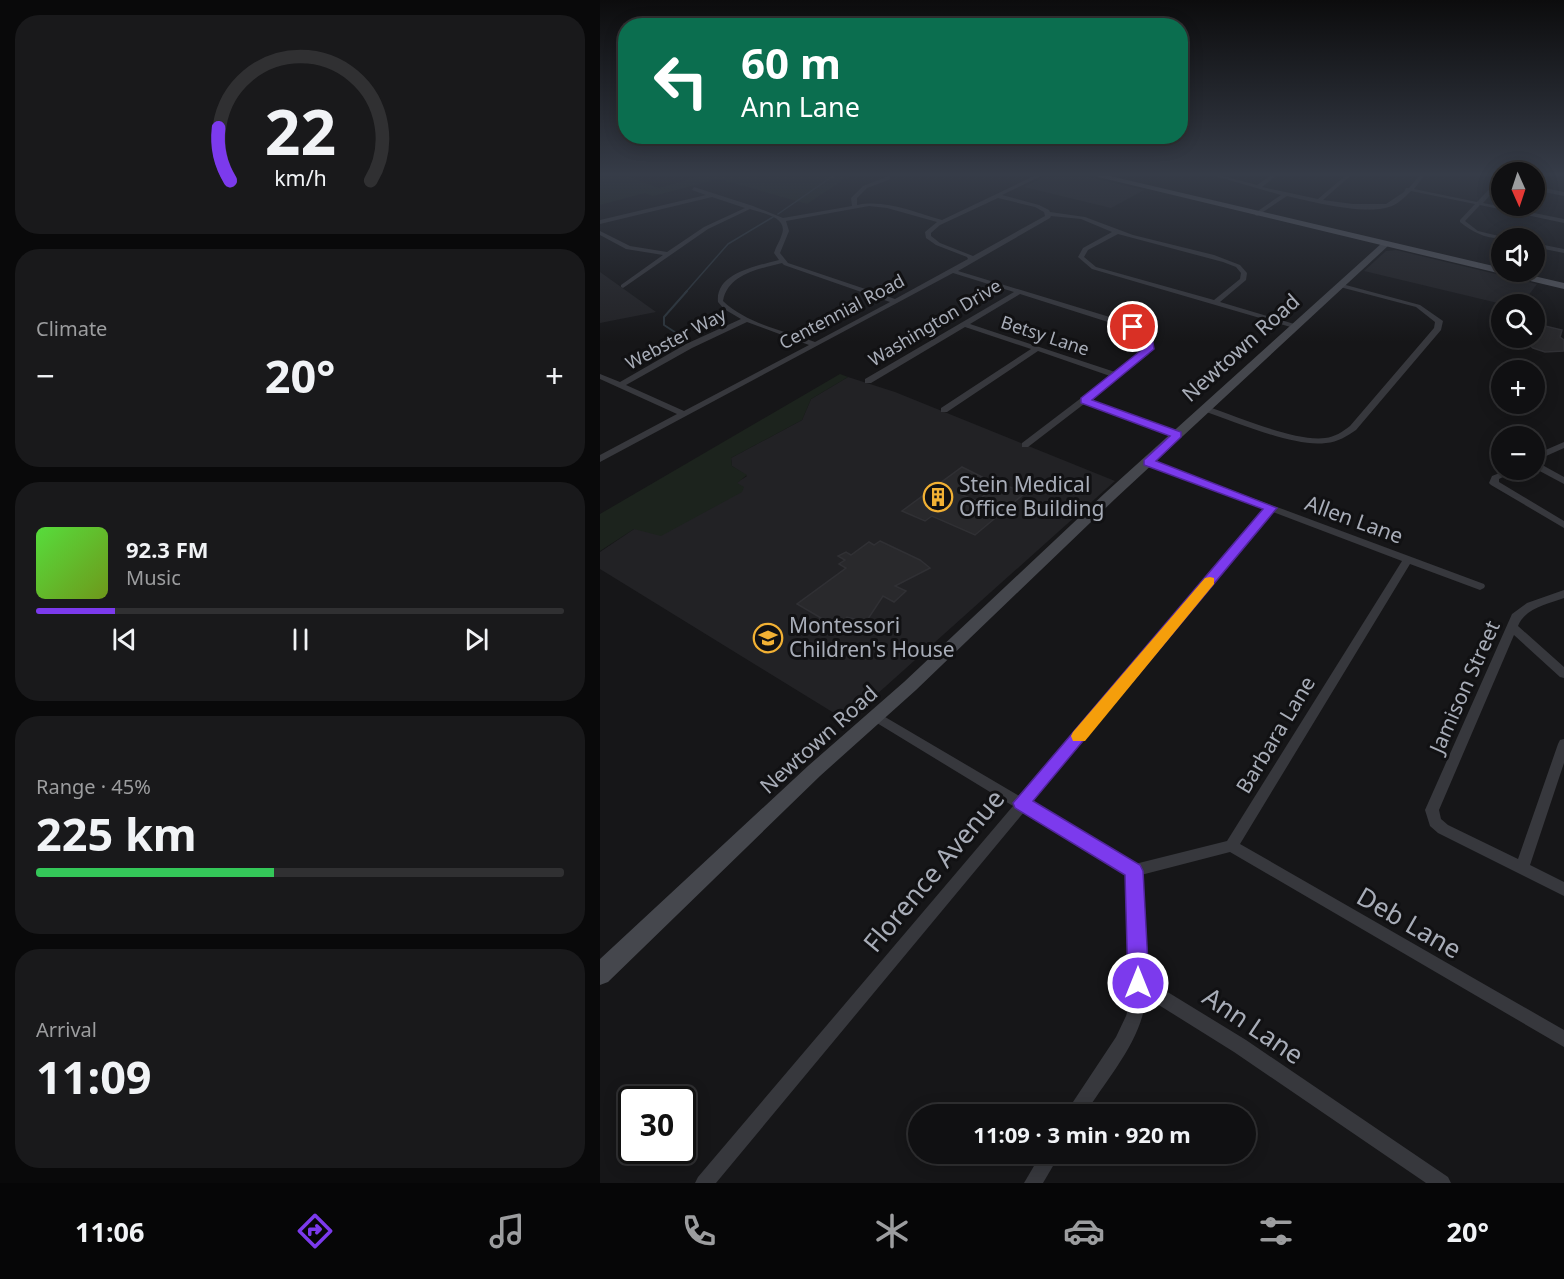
<!DOCTYPE html>
<meta charset="utf-8">
<style>
:root{--surface:#101012;--page:#19191b;--text:#f1f3f6;--muted:#9c9d9f;--line:#303032;--accent:#7c3aed}
body{margin:0;font-family:"Noto Sans",sans-serif;background:var(--page);color:var(--text);height:100vh;display:flex;flex-direction:column;font-size:22px;white-space:nowrap}
*{box-sizing:border-box;margin:0}
p{font-size:20px;color:var(--muted)}
.icon{flex:none;width:33px;height:33px;fill:none;stroke:currentColor;stroke-width:2;stroke-linecap:round;stroke-linejoin:round}
.map{position:relative;flex:1;overflow:hidden}
.side{display:flex;flex-direction:column;gap:15px;padding:15px;background:#09090a;width:600px}
.side>*{flex:none}
.hud{position:absolute;left:18px;top:18px;width:570px;height:126px;border-radius:24px;box-shadow:0 3px 15px #0003,0 0 0 2px var(--line);background:#0b6e4f;color:#fff;overflow:hidden}
.needle{width:39px;rotate:177deg}
.tools{position:absolute;left:891px;top:162px;display:grid;gap:12px}
.tools a{display:grid;place-items:center;width:54px;height:54px;border-radius:50%;background:var(--surface);box-shadow:0 3px 15px #0003,0 0 0 2px var(--line);font-size:30px}
.speed{position:absolute;left:18px;top:1086px;display:flex;gap:12px;font-size:30px;font-weight:700;text-align:center}
.speed>*{display:grid;place-content:center;width:78px;height:78px;border-radius:50%;background:var(--surface);box-shadow:0 3px 15px #0003,0 0 0 2px var(--line);line-height:1}
.speed .limit{border:3px solid #111;border-radius:9px;background:#fff;color:#111}
.pin{position:absolute;display:grid;place-items:center;width:51px;height:51px;color:#fff;margin:-26px;border:3px solid #fff;border-radius:50%;box-shadow:0 2px 6px #0007}
.me{position:absolute;width:66px;margin:-33px;rotate:0deg;stroke-linejoin:round;filter:drop-shadow(0 0 4px #0008)}
.turn{display:flex;align-items:center;gap:21px;height:126px;padding:0 24px;font-size:27px}
.turn .icon{width:78px;height:78px;stroke-width:2.5}
.turn b{display:block;font-size:42px;line-height:51px}
.big{font-size:45px;font-weight:700;line-height:1.1}
.side .card{flex:1;display:flex;flex-direction:column;justify-content:center;gap:9px;min-width:0;padding:0 21px;border-radius:24px;background:var(--page)}
.side .dial{align-items:center;gap:0}
.dial svg{height:156px;overflow:visible;fill:none;stroke:var(--line);stroke-width:7;stroke-linecap:round;text-anchor:middle}
.dial text{fill:var(--text);stroke:none}
.song{display:flex;align-items:center;gap:18px}
.cover{width:72px;height:72px;border-radius:9px;background:linear-gradient(135deg,hsl(110 70% 55%),hsl(80 70% 35%))}
.played{height:6px;border-radius:3px;background:linear-gradient(90deg,var(--accent) 15%,var(--line) 15%)}
.keys{display:flex;justify-content:space-around;direction:ltr}
.heat{display:flex;justify-content:space-between;align-items:center;font-size:33px;direction:ltr}
.charge{height:9px;border-radius:4px;background:linear-gradient(90deg,#34c759 45%,var(--line) 0)}
.trip{position:absolute;left:308px;top:1104px;width:348px;height:60px;border-radius:30px;background:var(--surface);box-shadow:0 3px 15px #0003,0 0 0 2px var(--line);font-weight:700;line-height:60px;text-align:center}
.tabs{display:flex;height:96px;justify-content:space-around;align-items:center;background:#060607;color:var(--muted)}
.tabs .icon{width:42px;height:42px}
.tabs .on{color:var(--accent)}
.tabs b{font-size:27px;color:var(--text)}
main{display:flex;flex:1;min-height:0}
.map>svg:first-child{display:block}
.built{fill:#222225}
.green{fill:#1c231d}
.lines{fill:none;stroke-linecap:round;stroke-linejoin:round}
.stream-far1{stroke:#2c353c;stroke-width:1.5}
.stream{stroke:#2c353c;stroke-width:2}
.building{fill:#29292c;stroke:#303034;stroke-width:1.5}
.street{fill:#37383d;fill-rule:evenodd}
.secondary{fill:#45474d;fill-rule:evenodd}
.primary{fill:#53555c;fill-rule:evenodd}
.route{fill:#7c3aed;stroke:#51269a;stroke-width:1.5}
.slow{fill:#f59e0b}
.labels{text-anchor:middle;stroke-width:6;stroke-linejoin:round;paint-order:stroke}
.far-street-label{font-size:18px;fill:#a8adb8;stroke:#111113}
.street-label{font-size:21px;fill:#a8adb8;stroke:#111113}
.poi-label{font-size:21px;fill:#a8adb8;stroke:#111113;text-anchor:start}
.near-street-label{font-size:26px;fill:#a8adb8;stroke:#111113}
</style>
<main>
<section class="side">
<div class="card dial"><svg viewBox="0 0 100 80">
<path d="M14 69A42 42 0 1 1 86 69"/>
<path d="M14 69A42 42 0 0 1 8 42" stroke="#7c3aed"/>
<text x="50" y="56" font-size="32" font-weight="700">22</text>
<text x="50" y="72" font-size="11">km/h</text>
</svg></div>
<div class="card"><p>Climate</p>
<div class="heat"><a>−</a><b class="big">20°</b><a>+</a></div>
</div>
<div class="card">
<div class="song"><i class="cover"></i><div><b>92.3 FM</b><p>Music</p></div></div>
<div class="played"></div>
<div class="keys"><svg class="icon" aria-label="previous" viewBox="0 0 24 24"><path d="M18 5L8 12l10 7zM5 5v14"/></svg><svg class="icon" aria-label="pause" viewBox="0 0 24 24"><path d="M8 5v14M16 5v14"/></svg><svg class="icon" aria-label="next" viewBox="0 0 24 24"><path d="M6 5l10 7-10 7zM19 5v14"/></svg></div>
</div>
<div class="card"><p>Range · 45%</p><b class="big">225 km</b><div class="charge"></div></div>
<div class="card"><p>Arrival</p><b class="big">11:09</b></div>
</section>
<div class="map">
<svg width="964" height="1183" viewBox="0 0 964 1183">
<rect width="100%" height="100%" fill="#161618"/>
<!-- built -->
<g class="built">
<path d="M446,176h38l60,14 -33,18 -87,-21z"/>
<path d="M796,250l141,34 -15,20h-20l-138,-33 22,-20z"/>
<path d="M0,272l56,40 -56,11z"/>
<path d="M248,377l47,15 220,89 -268,240 -247,-152v-17l34,-23 102,-46 11,-7 -15,-10 -1,-8 71,-38 9,-21z"/>
</g>
<!-- green -->
<g class="green">
<path d="M0,176h26l33,12 42,-12h148l-42,28 -88,-25 -66,17 -8,-3 -45,12z"/>
<path d="M240,374l8,3 -37,22 -9,21 -71,38 1,8 15,9 -10,8 7,4 -2,5 -81,44 -27,-7 -34,22v-37z"/>
</g>
<g class="lines">
<!-- stream-far1 -->
<g class="stream-far1">
<path d="M178,214l55,-38"/>
<path d="M85,293l43,-49 45,-27"/>
</g>
<!-- stream -->
<path class="stream" d="M87,291l-23,26v8l23,15"/>
</g>
<!-- building -->
<g class="building">
<path d="M945,326l17,4 -2,7 4,3v11l-19,1 -12,-4 -12,-10h13v-6h6z"/>
<path d="M362,467l20,10 -22,17 17,7 23,-18 25,10 -50,42 -43,-19 -7,5 -23,-10z"/>
<path d="M280,541l40,19 10,8 -35,18 11,5 -12,11 -11,-6 -17,26 -19,-5 -8,9 -21,-5 3,-3 -24,-14 49,-36 -7,-4 6,-4 -7,-4 8,-4 5,3 18,-13 5,3z"/>
</g>
<g class="lines">
<!-- street -->
<g class="street">
<path d="M289,176l2,3 -24,9 -10,10v7c28,-6 57,7 85,15l92,-44h7l-39,19 37,10 10,5 1,2 35,5 48,18 81,20 26,10 7,8 -1,7 -26,22 81,24 -7,2 -202,-59 -14,-12 5,-9 29,-16 -31,-13 -30,-3 -1,2 -92,53 178,54 12,8 5,8 -1,8 -4,6 -59,45 91,33v4h-6l-90,-33 -56,43h-6v-4l88,-67 -72,-25 -91,61h-6v-4l90,-59 -66,-22 -94,56h-6v-4l149,-87 -61,-19 -353,189v-7l77,-41 -77,-35v-5l20,8 66,-38 55,-25 -17,-10 -6,-7c-3,-29 39,-36 61,-42l-5,-7c2,-7 6,-12 8,-19 6,-17 -20,-21 -32,-25l-42,20 -85,59 -2,-1v-2l42,-30 -37,-6 -26,-14v-4l30,15 37,6 37,-25 41,-19 -33,-11 -112,27v-4l106,-25 -14,-5 2,-3 59,19 30,12 69,-12 -1,-8 12,-12zM398,198l37,9 9,5 1,4 -72,40 -33,-13 -9,-7v-3l9,-8zM269,206l18,2 50,14 -12,10 1,6 10,7 31,12 1,2 -73,40 -107,-36 -8,-10 9,-22 -3,-10zM518,234l105,28 13,5 5,6 -1,6 -26,21 -118,-33 -12,-10 4,-7zM182,263l2,2 106,37 -75,40c-30,-11 -68,-18 -92,-41 5,-27 36,-32 59,-38zM420,294l110,35 14,9 2,7 -2,4 -29,23 -145,-48zM147,322l62,23 -125,66 -58,-26 66,-37z"/>
<path d="M615,176h8l34,9 13,-9h6l-14,11 56,12 27,-23h5l-27,24 30,4h33l18,-12 2,-4h3l10,-12h5l-10,13 63,13 19,-20v-6h6l-1,7 -18,20 81,16v4l-84,-18 -15,16 13,10 29,7c-18,2 -32,-4 -47,-16v-2l15,-16 -64,-13c-6,6 -14,14 -22,16 -26,8 -76,-5 -102,-11l-30,20 -2,-1v-2l26,-18z"/>
<path d="M934,186l30,6v4l-30,-6z"/>
<path d="M934,243l30,6v4l-30,-6z"/>
<path d="M742,284l78,21 23,16 -2,9 -85,100c-9,6 -18,12 -30,13 -31,5 -92,-22 -123,-32v-4h6c29,10 87,35 116,31 10,-1 17,-6 25,-12l84,-98 1,-6 -19,-15 -76,-20v-2z"/>
<path d="M964,442v6l-29,13 29,16v7l-30,-16v-13z"/>
<path d="M548,459l336,125 1,2 -1,2 -4,2 -70,-26 -170,280 324,186v17l-334,-195 -89,23 6,71 1,34 98,60 202,137 3,6h-25l-192,-131 -88,-55c-4,44 -39,81 -61,117h-18l2,-6 47,-71 10,-21 4,-13 3,-37 -6,-92 -103,-62 -308,371h-21l3,-6 315,-371 -141,-86 -2,-3 2,-3 4,-2 4,2 141,83 244,-288 -120,-45 -1,-2zM673,512l129,49 -175,280 -92,23 -104,-61z"/>
<path d="M907,470h10l-18,9v3l65,39v7l-73,-43 -2,-2 3,-7z"/>
<path d="M964,590v8c-16,6 -39,10 -46,28l46,41v11l-4,-1 -46,-42 -75,175 2,9 7,6 70,34 40,-115 2,-4 4,-1v24l-34,102 34,17v14l-126,-63 -8,-7 -5,-16 87,-196 15,-11z"/>
<path d="M441,1154h19l-17,29h-19z"/>
</g>
<!-- secondary -->
<path class="secondary" d="M782,243l7,2 -274,254 -199,191 -96,86 -212,206 -8,3v-26l208,-193 96,-84 201,-189z"/>
<!-- primary -->
<path class="primary" d="M494,176h16l392,92v4h14l48,11v6z"/>
</g>
<!-- sky -->
<linearGradient id="sky" x2="0" y2="1"><stop stop-color="#0c0c0d"/><stop offset="0.51" stop-color="#363c48"/><stop offset="1" stop-color="#363c48" stop-opacity="0"/></linearGradient>
<rect width="964" height="342" fill="url(#sky)"/>
<!-- route -->
<path class="route" d="M530,325h7l15,12 2,12 -62,51 89,32v5l-25,24 121,47 -244,293 107,64 3,6 6,112 -3,7 -8,3 -7,-3 -3,-7 -3,-108 -110,-67 -2,-5 250,-294 -119,-44v-5l26,-24 -89,-33v-5l63,-50v-8l-14,-11z"/>
<!-- slow -->
<path class="slow" d="M610,577l4,1v6l-129,157h-12l-2,-5 2,-4 132,-154z"/>
<!-- icons -->
<defs>
<g id="building-ring" transform="scale(1.5)"><circle r="9.5" fill="#111113" stroke="#f2b134" stroke-width="1.5"/><path d="M-4-6H4V6H1V3H-1V6H-4ZM-2.5-4.3h1.7v1.8h-1.7ZM.8-4.3h1.7v1.8H.8ZM-2.5-1h1.7V.8h-1.7ZM.8-1h1.7V.8H.8Z" fill="#f2b134"/></g>
<g id="school-ring" transform="scale(1.5)"><circle r="9.5" fill="#111113" stroke="#f2b134" stroke-width="1.5"/><path d="M0-5L7-2L0 1L-7-2ZM-4 1L0 2.5L4 1V4Q0 6-4 4Z" fill="#f2b134"/></g>
</defs>
<g fill-rule="evenodd">
<use href="#building-ring" x="338" y="497"/>
<use href="#school-ring" x="168" y="638"/>
</g>
<g class="labels">
<!-- far-street labels -->
<g class="far-street-label">
<text transform="translate(242 312) rotate(-28)" y="6">Centennial Road</text>
<text transform="translate(335 323) rotate(-31)" y="6">Washington Drive</text>
<text transform="translate(445 336) rotate(18)" y="6">Betsy Lane</text>
<text transform="translate(76 339) rotate(-28)" y="6">Webster Way</text>
</g>
<!-- street labels -->
<g class="street-label">
<text transform="translate(641 348) rotate(-42)" y="7">Newtown Road</text>
<text transform="translate(754 520) rotate(20)" y="7">Allen Lane</text>
<text transform="translate(865 687) rotate(-66)" y="7">Jamison Street</text>
<text transform="translate(676 735) rotate(-59)" y="7">Barbara Lane</text>
<text transform="translate(219 740) rotate(-42)" y="7">Newtown Road</text>
</g>
<!-- poi labels -->
<g class="poi-label">
<text x="359" y="492">Stein Medical<tspan x="359" dy="24">Office Building</tspan></text>
<text x="189" y="633">Montessori<tspan x="189" dy="24">Children's House</tspan></text>
</g>
<!-- near-street labels -->
<g class="near-street-label">
<text transform="translate(334 871) rotate(-50)" y="9">Florence Avenue</text>
<text transform="translate(809 923) rotate(30)" y="9">Deb Lane</text>
<text transform="translate(653 1026) rotate(34)" y="9">Ann Lane</text>
</g>
</g>
</svg>
<div class="tools">
<a><svg class="needle" viewBox="-14 -14 28 28"><path d="M0-13l5 13h-10z" fill="#e53935"/><path d="M0 13l5-13h-10z" fill="#9c9d9f"/></svg></a>
<a><svg class="icon" aria-label="sound" viewBox="0 0 24 24"><path d="M4 9h4l5-4v14l-5-4H4zM17 9q2 3 0 6"/></svg></a>
<a><svg class="icon" aria-label="search" viewBox="0 0 24 24"><circle cx="10" cy="10" r="6"/><path d="M15 15l6 6"/></svg></a>
<a>+</a>
<a>−</a>
</div>
<div class="speed"><div class="limit">30</div></div>
<div class="pin" style="left:533px;top:327px;background:#d93025"><svg class="icon" aria-label="arrive" viewBox="0 0 24 24"><path d="M6 21V4h12l-3 4 3 4H6"/></svg></div>
<svg class="me" style="left:538px;top:983px" viewBox="-20 -20 40 40"><circle r="17" fill="#7c3aed" stroke="#fff" stroke-width="3"/><path d="M0-11L8 9 0 5-8 9z" fill="#fff"/></svg>
<div class="trip">11:09 · 3 min · 920 m</div>
<div class="hud">
<div class="turn"><svg class="icon" aria-label="left" viewBox="0 0 24 24"><path d="M17 20v-9H6M10 6l-5 5 5 5"/></svg><div><b>60 m</b>Ann Lane</div></div>
</div>
</div>
</main>
<nav class="tabs">
<b>11:06</b>
<svg class="icon on" aria-label="directions" viewBox="0 0 24 24"><path d="M12 3l9 9-9 9-9-9zM9 14v-3h6M13 9l2 2-2 2"/></svg>
<svg class="icon" aria-label="music" viewBox="0 0 24 24"><path d="M9 18V5l10-2v13"/><circle cx="6" cy="18" r="3"/><circle cx="16" cy="16" r="3"/></svg>
<svg class="icon" aria-label="phone" viewBox="0 0 24 24"><path d="M5 4h4l2 5-3 2q2 4 5 5l2-3 5 2v4C11 20 4 13 5 4z"/></svg>
<svg class="icon" aria-label="climate" viewBox="0 0 24 24"><path d="M12 3v18M4 7l16 10M4 17L20 7"/></svg>
<svg class="icon" aria-label="car" viewBox="0 0 24 24"><path d="M5 17H2v-5l4-1 3-4h7l3 4 3 1v5h-3M9 17h6M6 11h13"/><circle cx="7" cy="17" r="2"/><circle cx="17" cy="17" r="2"/></svg>
<svg class="icon" aria-label="filters" viewBox="0 0 24 24"><path d="M4 7h16M4 17h16"/><circle cx="9" cy="7" r="2"/><circle cx="15" cy="17" r="2"/></svg>
<b>20°</b>
</nav>
